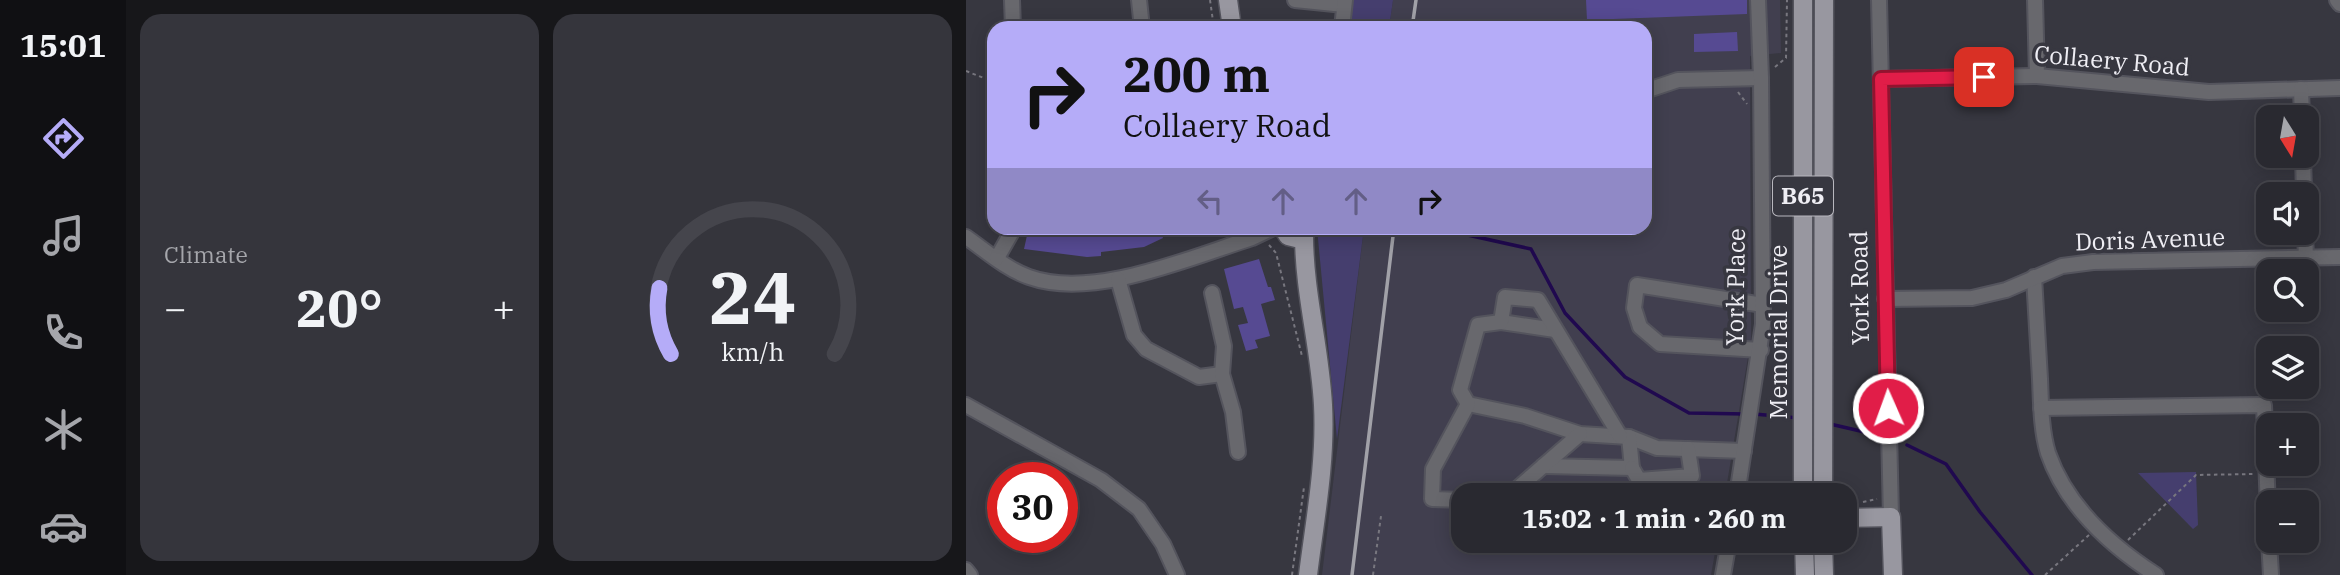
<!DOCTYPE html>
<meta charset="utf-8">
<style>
:root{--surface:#292930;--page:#35353c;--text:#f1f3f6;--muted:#a5a6ab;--line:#45454c;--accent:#b5acf8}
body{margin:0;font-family:"IBM Plex Serif",serif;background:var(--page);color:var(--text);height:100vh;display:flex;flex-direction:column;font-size:26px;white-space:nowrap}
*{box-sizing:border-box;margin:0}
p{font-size:23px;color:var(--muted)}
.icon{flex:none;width:38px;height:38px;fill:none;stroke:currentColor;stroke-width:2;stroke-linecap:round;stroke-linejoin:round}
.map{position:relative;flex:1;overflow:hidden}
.details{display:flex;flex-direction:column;gap:14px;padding:14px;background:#17171a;width:840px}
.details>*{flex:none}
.guide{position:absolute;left:21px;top:21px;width:665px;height:214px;border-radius:21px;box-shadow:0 4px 18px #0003,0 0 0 2px var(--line);background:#b5acf8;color:#111;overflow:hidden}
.needle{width:46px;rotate:169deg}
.buttons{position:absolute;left:1290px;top:105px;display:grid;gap:14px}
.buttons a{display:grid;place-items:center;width:63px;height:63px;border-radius:14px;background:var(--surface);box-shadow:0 4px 18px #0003,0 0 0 2px var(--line);font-size:35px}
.speed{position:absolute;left:21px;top:462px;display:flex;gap:14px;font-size:35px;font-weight:700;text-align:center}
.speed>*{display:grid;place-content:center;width:91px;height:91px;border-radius:50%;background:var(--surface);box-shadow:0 4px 18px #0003,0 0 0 2px var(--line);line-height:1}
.speed .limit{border:10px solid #d22;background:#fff;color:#111}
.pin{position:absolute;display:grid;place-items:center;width:60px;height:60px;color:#fff;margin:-30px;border-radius:14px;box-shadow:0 4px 10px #0006}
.me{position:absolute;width:77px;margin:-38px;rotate:358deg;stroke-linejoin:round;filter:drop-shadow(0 0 5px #0008)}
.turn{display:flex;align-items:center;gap:24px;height:147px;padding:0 21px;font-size:32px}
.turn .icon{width:91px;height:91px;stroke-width:2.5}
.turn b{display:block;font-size:49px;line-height:60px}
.lanes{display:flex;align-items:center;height:66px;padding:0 21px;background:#0003;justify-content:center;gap:35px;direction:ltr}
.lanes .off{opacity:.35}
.big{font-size:52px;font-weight:700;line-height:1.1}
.details .tile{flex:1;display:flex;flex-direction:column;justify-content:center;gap:10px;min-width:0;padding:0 24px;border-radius:21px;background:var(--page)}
.details .dial{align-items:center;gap:0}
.dial svg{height:182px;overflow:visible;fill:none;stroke:var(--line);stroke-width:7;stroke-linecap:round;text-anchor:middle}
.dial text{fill:var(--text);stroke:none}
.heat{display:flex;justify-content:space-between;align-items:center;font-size:38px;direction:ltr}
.details .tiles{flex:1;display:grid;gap:14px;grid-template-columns:repeat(2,1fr)}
.trip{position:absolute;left:485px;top:483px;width:406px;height:70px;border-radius:21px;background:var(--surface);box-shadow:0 4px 18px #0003,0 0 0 2px var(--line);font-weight:700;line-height:70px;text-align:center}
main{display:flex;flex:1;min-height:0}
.dock{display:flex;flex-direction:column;width:126px;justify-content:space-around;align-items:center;background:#101013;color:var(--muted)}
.dock .icon{width:49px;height:49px}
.dock .current{color:var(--accent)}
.dock b{font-size:32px;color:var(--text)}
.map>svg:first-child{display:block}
.built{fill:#413f4f}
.green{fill:#453e6e}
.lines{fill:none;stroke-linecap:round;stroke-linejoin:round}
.stream{stroke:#20094f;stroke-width:3.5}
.building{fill:#564a92}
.minor-casing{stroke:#54545d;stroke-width:18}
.major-casing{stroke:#54545d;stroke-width:21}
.path{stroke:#78777f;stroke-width:2;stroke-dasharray:3.5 3.5;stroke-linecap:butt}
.minor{stroke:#68686d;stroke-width:14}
.major{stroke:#9897a0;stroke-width:18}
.rail{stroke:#a1a1a8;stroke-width:3.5}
.route-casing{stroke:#92132f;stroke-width:18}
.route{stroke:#e11d48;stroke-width:12}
.labels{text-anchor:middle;stroke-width:7;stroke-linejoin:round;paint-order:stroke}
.shield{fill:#373740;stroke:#b8b7be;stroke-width:2}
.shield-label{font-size:23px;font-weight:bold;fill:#efeef4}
.street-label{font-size:24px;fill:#efeef4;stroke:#373740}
</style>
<main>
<nav class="dock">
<b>15:01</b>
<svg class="icon current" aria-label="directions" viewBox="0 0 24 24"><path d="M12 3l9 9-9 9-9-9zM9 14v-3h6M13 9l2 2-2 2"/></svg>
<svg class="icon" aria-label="music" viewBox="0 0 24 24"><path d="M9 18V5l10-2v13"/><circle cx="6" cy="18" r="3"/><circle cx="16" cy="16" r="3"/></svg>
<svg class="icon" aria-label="phone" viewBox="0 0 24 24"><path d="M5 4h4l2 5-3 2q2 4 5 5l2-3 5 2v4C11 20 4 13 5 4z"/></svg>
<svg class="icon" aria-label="climate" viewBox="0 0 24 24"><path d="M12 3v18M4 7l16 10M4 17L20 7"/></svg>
<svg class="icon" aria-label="car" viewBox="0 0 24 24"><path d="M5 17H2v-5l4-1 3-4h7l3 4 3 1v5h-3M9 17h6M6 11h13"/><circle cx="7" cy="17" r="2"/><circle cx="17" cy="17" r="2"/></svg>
</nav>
<section class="details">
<div class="tiles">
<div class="tile"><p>Climate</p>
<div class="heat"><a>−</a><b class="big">20°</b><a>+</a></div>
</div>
<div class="tile dial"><svg viewBox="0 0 100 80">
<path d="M14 69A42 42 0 1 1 86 69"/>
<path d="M14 69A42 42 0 0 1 9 40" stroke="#b5acf8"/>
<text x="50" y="56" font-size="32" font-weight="700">24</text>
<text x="50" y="72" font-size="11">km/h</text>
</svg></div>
</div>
</section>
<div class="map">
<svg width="1374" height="575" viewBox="0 0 1374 575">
<rect width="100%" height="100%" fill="#373740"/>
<!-- built -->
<path class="built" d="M427,0h387l1,53 -31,3 1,283 -26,156h-262v46h254l-6,34h-389l42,-347h281v-200h-256z"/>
<!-- green -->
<g class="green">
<path d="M383,0h44l-4,28h-43z"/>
<path d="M351,228h47l-27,211z"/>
<path d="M1230,472l2,53 -5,4 -55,-56z"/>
</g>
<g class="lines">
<!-- stream -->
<g class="stream">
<path d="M470,228l95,21 34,64 60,64 64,36 57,1"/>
<path d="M788,414l45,4"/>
<path d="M864,424l39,9"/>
<path d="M941,445l39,19 34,48 52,63"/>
</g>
</g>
<!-- building -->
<g class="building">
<path d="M620,0h161v14l-160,6z"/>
<path d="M771,32l1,19 -44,1v-18z"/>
<path d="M66,228h148v2l-18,5 1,3 -19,9 -43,5v4l-14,1 -63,-8 4,-18 3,1z"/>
<path d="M293,259l9,28h3l4,13 -14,4 9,32 -15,4 3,8 -12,3 -8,-26 10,-2 -5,-16 -9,2 -10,-40z"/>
</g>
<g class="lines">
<!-- minor casing -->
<g class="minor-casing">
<g id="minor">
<path d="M46,0l1,28"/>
<path d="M173,0l3,28"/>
<path d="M329,0l49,5"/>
<path d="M913,0l12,517"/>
<path d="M1069,0l2,76"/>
<path d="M1371,0l3,4"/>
<path d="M376,28l3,-28"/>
<path d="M915,79l156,-3 172,16 131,-4"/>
<path d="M1335,89l1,28"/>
<path d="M679,91l33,-11 83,-2"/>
<path d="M1337,156l1,38"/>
<path d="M1339,233l1,25"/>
<path d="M0,237c20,14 40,32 63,40 64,23 160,-19 223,-39l21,-10"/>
<path d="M31,258l17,-30"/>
<path d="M1068,277c2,34 4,68 6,102 1,23 1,51 8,74 18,52 63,93 108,122"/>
<path d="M152,279l16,56 12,14 53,28 23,-3"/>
<path d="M246,293l12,53 -2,28 11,38 5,40"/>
<path d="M919,299l87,-1 34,-8 56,-24 31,-4 247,-5"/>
<path d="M535,322l54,8"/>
<path d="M795,350l-101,-6 -20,-17 -6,-19 3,-23 126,20"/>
<path d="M502,404l57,12 55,18 49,3 28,11 87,3"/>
<path d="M0,405l135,75 38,29 24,35 14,31"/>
<path d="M1075,408l223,-3 4,104"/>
<path d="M577,466l89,2 -3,-31"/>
<path d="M666,468l7,12 53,-4 -4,-27"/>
<path d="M544,495l70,-61"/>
<path d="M771,495l26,-171 -2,-246 -3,-78"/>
<path d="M497,500l-31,-1 1,-30 35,-65 -8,-14 18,-65 23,-3 4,-25 33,3 82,136"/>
<path d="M1303,541l2,34"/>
<path d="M0,570l4,5"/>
<path d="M757,575l6,-34"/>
</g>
</g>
<!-- major casing -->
<g class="major-casing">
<g id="major">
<path d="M262,0l4,28"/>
<path d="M837,0v495"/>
<path d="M317,228l5,8 8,2 8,-3 4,-7"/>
<path d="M338,235c0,57 16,113 19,170 3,57 -8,114 -15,170"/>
<path d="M857,495l1,-495"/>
<path d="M878,518l47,-1 2,58"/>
<path d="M838,541l1,34"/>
<path d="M857,541l1,34"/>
</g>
</g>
<!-- path -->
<g class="path">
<path d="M244,0l4,28"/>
<path d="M809,67l11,-9 1,-58"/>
<path d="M0,71l28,11"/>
<path d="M772,92l9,12"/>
<path d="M303,245l7,8 26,103"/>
<path d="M785,489l3,6"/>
<path d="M878,500l13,3"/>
<path d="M897,502l14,-3"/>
<path d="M1162,540l68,-65 57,-1"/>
<path d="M326,575l12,-88"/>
<path d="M407,575l8,-59"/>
<path d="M1079,575l44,-40"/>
</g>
<!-- minor -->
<use href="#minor" class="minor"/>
<!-- major -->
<use href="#major" class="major"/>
<!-- rail -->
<g class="rail">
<path d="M446,28l4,-28"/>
<path d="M386,575l42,-347"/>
</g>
</g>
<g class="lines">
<!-- route casing -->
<g class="route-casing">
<path id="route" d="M922,408l-7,-329 103,-2"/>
</g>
<!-- route -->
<use href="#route" class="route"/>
</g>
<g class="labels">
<!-- shield labels -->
<rect class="shield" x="807" y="176.5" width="60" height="39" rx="5"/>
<g class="shield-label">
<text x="837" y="204">B65</text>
</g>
<!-- street labels -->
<g class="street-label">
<text transform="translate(1146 61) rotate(5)" y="8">Collaery Road</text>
<text transform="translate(1184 240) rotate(-2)" y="8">Doris Avenue</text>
<text transform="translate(770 287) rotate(-89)" y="8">York Place</text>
<text transform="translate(894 288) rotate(-91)" y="8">York Road</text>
<text transform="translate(813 332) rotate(-90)" y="8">Memorial Drive</text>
</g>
</g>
</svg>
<div class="buttons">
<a><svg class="needle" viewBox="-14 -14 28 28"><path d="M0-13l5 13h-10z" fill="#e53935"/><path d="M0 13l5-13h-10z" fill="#a5a6ab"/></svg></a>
<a><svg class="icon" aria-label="sound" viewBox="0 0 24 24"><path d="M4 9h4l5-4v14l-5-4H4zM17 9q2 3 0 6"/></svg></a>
<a><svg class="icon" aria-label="search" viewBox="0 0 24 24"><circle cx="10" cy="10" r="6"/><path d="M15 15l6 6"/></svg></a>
<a><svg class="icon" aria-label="layers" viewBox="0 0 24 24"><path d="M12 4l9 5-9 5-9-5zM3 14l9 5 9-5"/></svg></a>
<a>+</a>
<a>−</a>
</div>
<div class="speed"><div class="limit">30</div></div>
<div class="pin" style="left:1018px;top:77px;background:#d93025"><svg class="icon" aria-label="arrive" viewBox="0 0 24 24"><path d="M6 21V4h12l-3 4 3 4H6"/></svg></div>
<svg class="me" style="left:922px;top:408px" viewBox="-20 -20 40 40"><circle r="17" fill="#e11d48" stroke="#fff" stroke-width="3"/><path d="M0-11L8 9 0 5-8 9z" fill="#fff"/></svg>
<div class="trip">15:02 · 1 min · 260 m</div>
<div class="guide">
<div class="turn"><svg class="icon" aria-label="right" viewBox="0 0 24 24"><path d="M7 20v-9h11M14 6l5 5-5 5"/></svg><div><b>200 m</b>Collaery Road</div></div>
<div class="lanes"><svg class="icon off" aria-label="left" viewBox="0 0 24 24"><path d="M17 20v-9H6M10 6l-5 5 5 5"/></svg><svg class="icon off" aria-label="ahead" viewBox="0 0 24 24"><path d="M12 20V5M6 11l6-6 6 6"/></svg><svg class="icon off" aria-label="ahead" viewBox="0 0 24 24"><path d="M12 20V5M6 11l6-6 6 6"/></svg><svg class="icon" aria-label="right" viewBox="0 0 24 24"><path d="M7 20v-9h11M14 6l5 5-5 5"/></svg></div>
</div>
</div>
</main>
